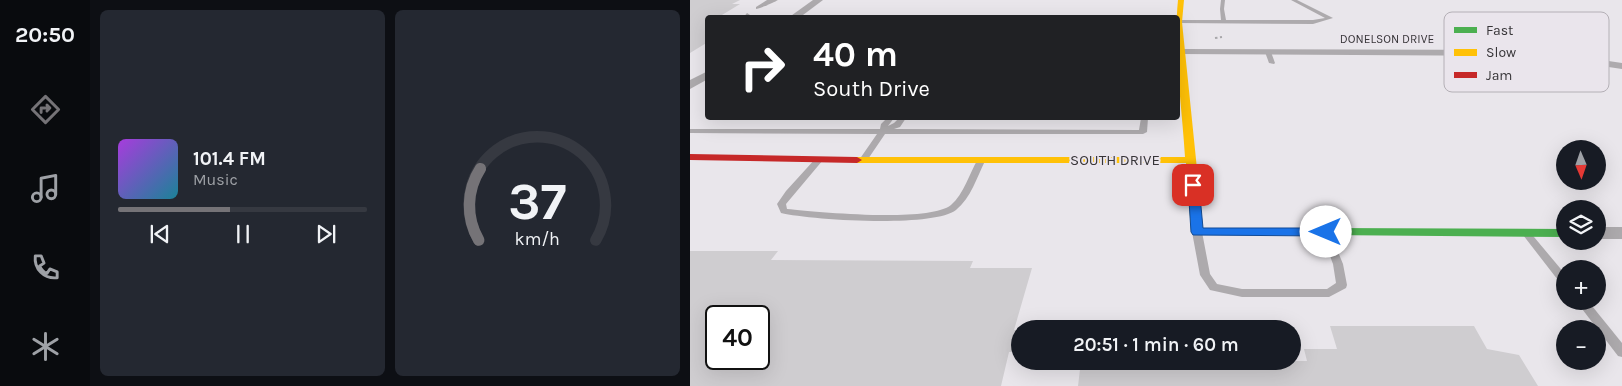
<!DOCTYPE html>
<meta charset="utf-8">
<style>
:root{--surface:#171b24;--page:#242831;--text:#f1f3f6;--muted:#9ea1a6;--line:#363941;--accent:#757377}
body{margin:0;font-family:Karla,sans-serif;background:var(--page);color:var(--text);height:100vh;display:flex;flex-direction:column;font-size:19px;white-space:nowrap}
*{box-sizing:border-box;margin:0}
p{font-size:16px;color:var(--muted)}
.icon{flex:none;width:28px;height:28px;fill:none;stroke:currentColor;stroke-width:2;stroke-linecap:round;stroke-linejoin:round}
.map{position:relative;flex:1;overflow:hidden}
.details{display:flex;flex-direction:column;gap:10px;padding:10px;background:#0d0f14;width:600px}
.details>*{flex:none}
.hud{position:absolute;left:15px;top:15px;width:475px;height:105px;border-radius:5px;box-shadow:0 5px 20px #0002;background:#202124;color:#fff;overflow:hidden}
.needle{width:32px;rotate:178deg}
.buttons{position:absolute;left:866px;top:140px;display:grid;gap:10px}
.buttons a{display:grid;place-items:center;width:50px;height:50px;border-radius:50%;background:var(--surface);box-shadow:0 5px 20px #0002;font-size:25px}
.speed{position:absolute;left:15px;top:305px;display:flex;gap:10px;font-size:25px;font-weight:700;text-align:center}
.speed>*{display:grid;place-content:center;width:65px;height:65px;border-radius:50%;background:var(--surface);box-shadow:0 5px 20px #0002;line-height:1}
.speed .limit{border:2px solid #111;border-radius:8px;background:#fff;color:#111}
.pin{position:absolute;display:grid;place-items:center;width:42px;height:42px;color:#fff;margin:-21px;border-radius:10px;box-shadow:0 2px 8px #0006}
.me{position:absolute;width:55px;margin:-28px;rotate:270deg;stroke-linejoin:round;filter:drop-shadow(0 0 4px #0008)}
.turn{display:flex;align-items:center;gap:18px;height:105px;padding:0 25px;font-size:22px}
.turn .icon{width:65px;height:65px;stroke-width:2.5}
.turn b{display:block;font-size:35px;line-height:42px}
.details .card{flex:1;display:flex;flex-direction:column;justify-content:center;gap:8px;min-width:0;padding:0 18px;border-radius:8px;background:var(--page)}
.details .dial{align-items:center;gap:0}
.dial svg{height:130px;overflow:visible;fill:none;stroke:var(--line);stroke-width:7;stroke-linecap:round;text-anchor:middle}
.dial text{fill:var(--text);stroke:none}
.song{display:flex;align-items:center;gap:15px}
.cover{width:60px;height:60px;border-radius:8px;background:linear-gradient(135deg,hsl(280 70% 55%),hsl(190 70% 35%))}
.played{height:5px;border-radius:2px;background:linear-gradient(90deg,var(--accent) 45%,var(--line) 45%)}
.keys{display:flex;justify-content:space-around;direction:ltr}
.details .tiles{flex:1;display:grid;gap:10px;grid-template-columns:repeat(2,1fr)}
.trip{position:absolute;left:321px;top:320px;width:290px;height:50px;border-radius:25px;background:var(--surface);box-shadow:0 5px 20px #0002;font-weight:600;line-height:50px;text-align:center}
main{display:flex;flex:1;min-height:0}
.tab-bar{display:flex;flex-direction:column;width:90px;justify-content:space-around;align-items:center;background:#090b0e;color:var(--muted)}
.tab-bar .icon{width:35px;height:35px}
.tab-bar .current{color:var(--accent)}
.tab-bar b{font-size:22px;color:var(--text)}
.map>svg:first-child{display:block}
.building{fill:#cfcdd0;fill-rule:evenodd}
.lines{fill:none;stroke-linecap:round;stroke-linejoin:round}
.path{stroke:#a8a7aa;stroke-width:2;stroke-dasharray:2.5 2.5;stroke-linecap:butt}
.lane{fill:#adaaad;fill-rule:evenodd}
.street{fill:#adaaad;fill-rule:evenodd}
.fast{fill:#4caf50;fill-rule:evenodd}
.slow{fill:#ffc107;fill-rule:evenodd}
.jam{fill:#c62828;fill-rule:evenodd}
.route{fill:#1a73e8;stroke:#114b97}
.labels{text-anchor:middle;stroke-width:4;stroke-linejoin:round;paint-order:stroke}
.far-street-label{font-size:12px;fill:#373538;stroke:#eae5ec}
.street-label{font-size:15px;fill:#373538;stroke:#eae5ec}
.key{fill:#eae5ec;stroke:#b4b0b6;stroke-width:1}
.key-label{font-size:14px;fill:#373538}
</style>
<main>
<nav class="tab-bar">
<b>20:50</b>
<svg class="icon current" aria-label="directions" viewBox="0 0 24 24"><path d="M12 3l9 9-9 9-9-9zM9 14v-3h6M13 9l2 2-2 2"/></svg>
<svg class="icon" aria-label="music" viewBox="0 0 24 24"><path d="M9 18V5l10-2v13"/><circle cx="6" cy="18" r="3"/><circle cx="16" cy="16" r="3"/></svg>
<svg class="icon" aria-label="phone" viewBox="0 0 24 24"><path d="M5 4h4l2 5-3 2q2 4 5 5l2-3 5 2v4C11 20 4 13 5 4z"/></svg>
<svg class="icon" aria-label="climate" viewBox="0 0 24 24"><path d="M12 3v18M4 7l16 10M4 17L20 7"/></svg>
</nav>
<section class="details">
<div class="tiles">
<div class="card">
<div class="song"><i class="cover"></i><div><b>101.4 FM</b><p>Music</p></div></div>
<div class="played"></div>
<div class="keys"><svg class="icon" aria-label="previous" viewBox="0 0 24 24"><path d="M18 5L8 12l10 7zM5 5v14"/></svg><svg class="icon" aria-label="pause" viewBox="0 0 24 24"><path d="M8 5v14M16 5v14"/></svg><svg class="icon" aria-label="next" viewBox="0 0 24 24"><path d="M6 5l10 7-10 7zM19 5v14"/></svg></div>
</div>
<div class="card dial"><svg viewBox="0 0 100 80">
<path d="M14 69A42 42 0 1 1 86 69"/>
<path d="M14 69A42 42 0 0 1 15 25" stroke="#757377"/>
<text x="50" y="56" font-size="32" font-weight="700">37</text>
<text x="50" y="72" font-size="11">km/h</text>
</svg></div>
</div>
</section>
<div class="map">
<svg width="932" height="386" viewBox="0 0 932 386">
<rect width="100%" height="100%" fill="#e9e6eb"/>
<!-- building -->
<g class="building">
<path d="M0,0h50l-8,4h8l-23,14h-9v24l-18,11z"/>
<path d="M0,251h88l-7,9 202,1 -3,7h62l-18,62h6v22h-11l-8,34h-311zM26,316h43v43h-43z"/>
<path d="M640,326h144l13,23 32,6 19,31h-460l3,-25h226l-3,-12h33z"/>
</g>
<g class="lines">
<!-- path -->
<path class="path" d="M525,38l7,-1"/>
<!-- lane -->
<g class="lane">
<path d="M77,0h11c-3,2 -19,9 -22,9v-2z"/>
<path d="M531,0h4l-1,9 2,11h87l12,-2 -34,-18h6l36,18 -20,6 -135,-1v-3h43l-1,-11z"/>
<path d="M57,13l3,2 -2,3h-5z"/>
<path d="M578,50l3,2 4,11 -1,1 -5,-1 -4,-11z"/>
<path d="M779,51h4l11,11v2h-4l-11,-11z"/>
<path d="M197,118h7l-6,8 6,-3 5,-5h7l-6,9 -6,2 245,1 2,-12h7l-1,14 -4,2h-258l-19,28h-3l-4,-2 18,-26 -187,-1v-4h190l1,-5z"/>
<path d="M126,158h6l1,2 -37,44 1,5c31,3 141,14 164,-4 13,-11 18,-31 27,-46h6l1,2c-8,16 -14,37 -29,49 -23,18 -146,10 -175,3l-4,-9 9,-13z"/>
<path d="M507,229l5,3 8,42 7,10 25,5h85l9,-6 -3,-19 -12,-32 5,-3 3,1 14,34 4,21 -1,3 -17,9h-87l-32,-7 -10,-15 -8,-43z"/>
<path d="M836,230l3,1 36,43v11l-4,-1 -38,-49 -2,-2 2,-2z"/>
<path d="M886,301h12l34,42v14l-4,-1z"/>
</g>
<!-- street -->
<g class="street">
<path d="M123,0h10l-24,18h-11z"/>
<path d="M492,49l352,1 88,13v6l-88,-13 -356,-2v-4z"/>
<path d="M18,71v8l-18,10v-9z"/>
<rect x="908" y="227" width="24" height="12"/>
</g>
<!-- fast -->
<path class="fast" d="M638,228l237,1v8l-241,-2 -2,-3 2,-3z"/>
<!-- slow -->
<path class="slow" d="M488,0h6l-2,22 21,206h125l6,4 -2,3h-139l-2,-3 -5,-69h-329l-5,-3 5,-3h328c-3,-51 -12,-108 -7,-157z"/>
<!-- jam -->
<path class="jam" d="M0,154l167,3 5,3 -5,3 -167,-3z"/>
</g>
<!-- route -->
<path class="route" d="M503,182l6,3 4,43h123l6,4 -6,4 -133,-1 -2,-3 -3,-47z"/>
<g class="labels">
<!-- far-street labels -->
<g class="far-street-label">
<text x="697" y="43">DONELSON DRIVE</text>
</g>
<!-- street labels -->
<g class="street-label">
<text x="425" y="165">SOUTH DRIVE</text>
</g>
</g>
<!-- legend -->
<rect x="754" y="12" width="165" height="80" rx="8" class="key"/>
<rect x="764" y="27" width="23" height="6" fill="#4caf50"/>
<rect x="764" y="49" width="23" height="7" fill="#ffc107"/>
<rect x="764" y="72" width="23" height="6" fill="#c62828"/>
<g class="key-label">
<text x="796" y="35">Fast</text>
<text x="796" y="57">Slow</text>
<text x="796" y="80">Jam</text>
</g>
</svg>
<div class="buttons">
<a><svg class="needle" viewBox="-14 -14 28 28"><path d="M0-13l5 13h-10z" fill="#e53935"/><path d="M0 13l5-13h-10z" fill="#9ea1a6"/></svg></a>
<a><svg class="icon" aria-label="layers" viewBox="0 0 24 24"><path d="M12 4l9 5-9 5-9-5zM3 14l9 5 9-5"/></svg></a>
<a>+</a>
<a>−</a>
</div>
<div class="speed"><div class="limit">40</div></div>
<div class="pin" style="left:503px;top:185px;background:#d93025"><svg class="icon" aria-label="arrive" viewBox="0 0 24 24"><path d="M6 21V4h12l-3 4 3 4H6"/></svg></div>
<svg class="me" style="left:636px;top:232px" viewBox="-20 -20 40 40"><circle r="19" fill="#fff"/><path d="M0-13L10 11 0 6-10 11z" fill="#1a73e8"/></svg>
<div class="trip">20:51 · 1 min · 60 m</div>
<div class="hud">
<div class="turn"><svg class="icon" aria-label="right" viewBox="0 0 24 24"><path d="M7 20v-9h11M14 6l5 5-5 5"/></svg><div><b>40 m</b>South Drive</div></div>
</div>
</div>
</main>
